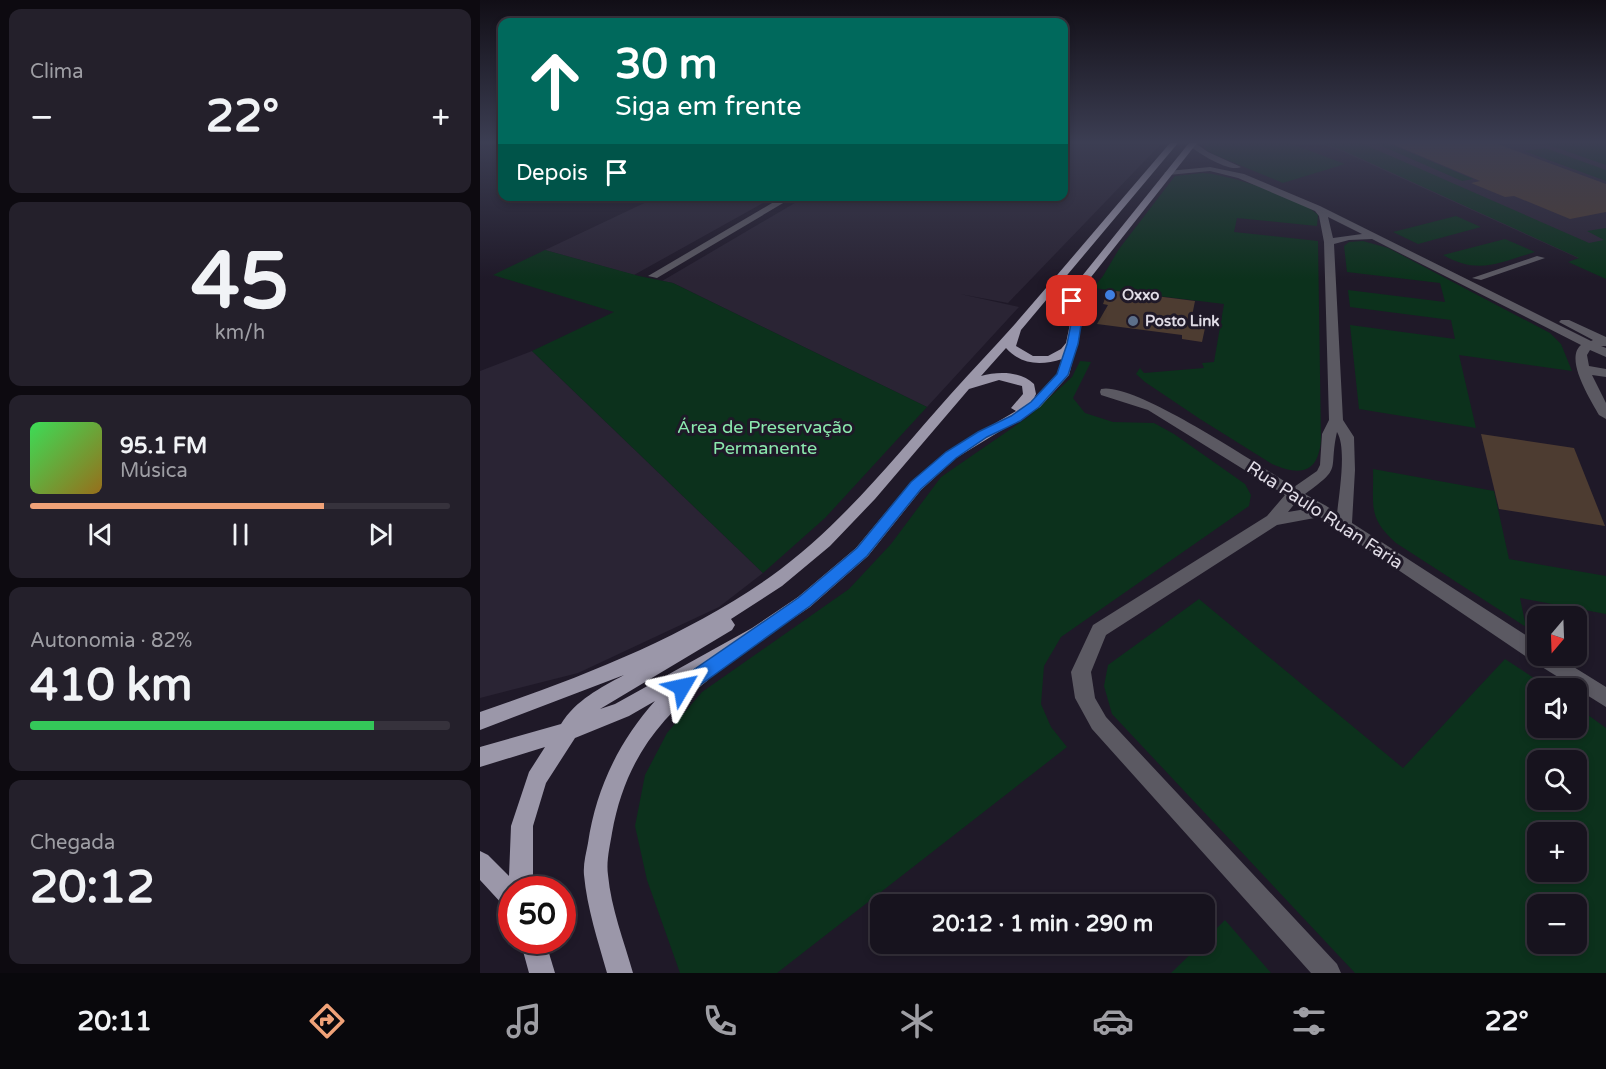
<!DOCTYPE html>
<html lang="pt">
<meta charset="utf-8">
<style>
:root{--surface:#17131e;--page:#24202b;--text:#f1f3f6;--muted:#9e9ea4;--line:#36323c;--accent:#f0a278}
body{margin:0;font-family:"Varela Round",sans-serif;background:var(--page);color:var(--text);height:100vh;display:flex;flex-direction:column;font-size:22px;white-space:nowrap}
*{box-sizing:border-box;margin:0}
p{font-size:20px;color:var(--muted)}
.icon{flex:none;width:33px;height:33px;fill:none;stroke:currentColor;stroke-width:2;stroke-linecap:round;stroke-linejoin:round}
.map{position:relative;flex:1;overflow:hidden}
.drawer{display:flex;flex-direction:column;gap:9px;padding:9px;background:#0d0a10;width:480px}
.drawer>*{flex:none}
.banner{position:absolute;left:18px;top:18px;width:570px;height:183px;border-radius:12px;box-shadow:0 3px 9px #0003,0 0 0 2px var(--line);background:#00695c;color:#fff;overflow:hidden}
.needle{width:39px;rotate:199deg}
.fabs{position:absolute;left:1047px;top:606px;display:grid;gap:12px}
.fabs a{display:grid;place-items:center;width:60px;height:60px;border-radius:12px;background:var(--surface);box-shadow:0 3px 9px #0003,0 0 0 2px var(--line);font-size:30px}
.speed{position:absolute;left:18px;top:876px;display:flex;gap:12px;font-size:30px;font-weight:700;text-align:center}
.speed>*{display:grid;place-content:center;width:78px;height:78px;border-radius:50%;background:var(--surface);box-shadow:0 3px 9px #0003,0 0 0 2px var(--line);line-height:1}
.speed .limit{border:9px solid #d22;background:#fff;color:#111}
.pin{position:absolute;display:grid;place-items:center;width:51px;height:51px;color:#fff;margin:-26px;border-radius:12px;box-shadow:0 3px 9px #0006}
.me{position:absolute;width:66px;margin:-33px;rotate:54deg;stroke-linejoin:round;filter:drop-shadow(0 0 4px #0008)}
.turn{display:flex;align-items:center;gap:21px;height:126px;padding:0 18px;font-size:27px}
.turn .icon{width:78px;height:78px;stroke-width:2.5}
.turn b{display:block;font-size:42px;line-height:51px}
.then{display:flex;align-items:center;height:57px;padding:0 18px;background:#0003;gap:12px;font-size:22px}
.big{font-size:45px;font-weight:800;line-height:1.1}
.drawer .tile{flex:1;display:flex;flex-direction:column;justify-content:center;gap:9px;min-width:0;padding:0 21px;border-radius:12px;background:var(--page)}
.drawer .dial{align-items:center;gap:0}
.dial b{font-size:78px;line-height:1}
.song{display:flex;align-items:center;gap:18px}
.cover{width:72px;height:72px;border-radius:9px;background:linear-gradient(135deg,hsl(130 70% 55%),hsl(40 70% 35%))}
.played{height:6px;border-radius:3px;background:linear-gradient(90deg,var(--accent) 70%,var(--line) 70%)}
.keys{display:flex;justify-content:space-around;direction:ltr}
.heat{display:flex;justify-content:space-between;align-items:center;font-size:33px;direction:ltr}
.charge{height:9px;border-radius:4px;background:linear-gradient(90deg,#34c759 82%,var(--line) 0)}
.trip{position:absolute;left:390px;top:894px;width:345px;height:60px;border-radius:12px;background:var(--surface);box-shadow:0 3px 9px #0003,0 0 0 2px var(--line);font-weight:800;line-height:60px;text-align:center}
.menu{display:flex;height:96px;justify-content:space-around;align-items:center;background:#09080c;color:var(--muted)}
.menu .icon{width:42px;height:42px}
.menu .current{color:var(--accent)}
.menu b{font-size:27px;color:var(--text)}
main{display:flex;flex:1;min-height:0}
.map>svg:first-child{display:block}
.industrial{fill:#2a2434}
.green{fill:#0c311c;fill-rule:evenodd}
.building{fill:#4d3c31}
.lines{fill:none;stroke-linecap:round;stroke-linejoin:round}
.minor{fill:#5b5962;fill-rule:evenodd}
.major{fill:#9b97a9;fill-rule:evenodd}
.route{fill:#1a73e8;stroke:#114b97;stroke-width:1.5}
.shop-dot{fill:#3f7fe0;stroke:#1f1928;stroke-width:2}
.service-dot{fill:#5c6f8a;stroke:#1f1928;stroke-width:2}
.labels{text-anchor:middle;stroke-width:6;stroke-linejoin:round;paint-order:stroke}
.far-poi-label{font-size:15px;font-weight:bold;fill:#dfdbe5;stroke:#1f1928;text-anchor:start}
.park-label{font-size:18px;fill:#8be9ae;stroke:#1f1928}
.street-label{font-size:18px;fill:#dfdbe5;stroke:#1f1928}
</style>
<main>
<section class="drawer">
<div class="tile"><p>Clima</p>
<div class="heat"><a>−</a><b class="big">22°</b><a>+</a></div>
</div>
<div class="tile dial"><b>45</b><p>km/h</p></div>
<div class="tile">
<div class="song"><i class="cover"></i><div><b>95.1 FM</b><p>Música</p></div></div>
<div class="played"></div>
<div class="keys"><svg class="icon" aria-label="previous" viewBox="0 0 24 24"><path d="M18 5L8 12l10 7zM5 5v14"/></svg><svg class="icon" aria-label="pause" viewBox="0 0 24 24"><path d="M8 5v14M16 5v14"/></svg><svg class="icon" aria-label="next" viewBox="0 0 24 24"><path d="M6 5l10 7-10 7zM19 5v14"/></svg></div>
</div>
<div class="tile"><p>Autonomia · 82%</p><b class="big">410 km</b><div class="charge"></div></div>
<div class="tile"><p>Chegada</p><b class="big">20:12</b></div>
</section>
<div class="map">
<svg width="1126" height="973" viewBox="0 0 1126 973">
<rect width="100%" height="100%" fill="#1f1928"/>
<!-- industrial -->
<g class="industrial">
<path d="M584,143h98l-154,160 -48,-9 59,13 -92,100 -254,-124 -11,-2 143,-84 259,-1z"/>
<path d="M838,143h245l43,15v96l-26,5 -234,-106z"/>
<path d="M177,197h117l-140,78 -89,-25z"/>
<path d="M52,351l231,222 -44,34 -141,66 -98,25v-327z"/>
</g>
<!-- green -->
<g class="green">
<path d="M723,143h86l56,21 -62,19 -70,-29 -6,-4z"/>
<path d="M842,143h39l228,100 15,-3 -17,-9 19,-3v51l-38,-17 11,-4 -237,-108z"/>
<path d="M895,143h13l85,36 -11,2z"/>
<path d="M1063,143h63v22z"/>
<path d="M1065,148l61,22v11l-82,-30z"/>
<path d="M723,173c24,1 99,25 115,42l-1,11 -80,-8 -3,14 84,9 3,199c-3,34 -21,36 -49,24l-72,-45 -55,-37 -9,-8 4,-6 4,5 60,-5 -2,-5 12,-1 10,-58 -131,-16 10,-12 16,-27 56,-73z"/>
<path d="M976,216l25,11 -63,17 -25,-12z"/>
<path d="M1025,239l30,13c-36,11 -57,23 -92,3z"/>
<path d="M883,241l25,7 162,85 11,11 11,27 -113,-16 17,73 -117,-19 -9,-84 105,14 -4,-19 -101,-13 -2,-17 97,12 -5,-19 -93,-11 -3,-26 5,-4z"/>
<path d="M65,250l94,26 34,7 254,124 -102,111 -62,55 -231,-222 82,-39 -121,-37z"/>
<path d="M600,361l11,1 -18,36 12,15 28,9 41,1 20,11 71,50 6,11 -2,11 -188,131 -17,29 -3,38 10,23 16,20 -290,226h-97l-33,-93 -12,-54 10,-51 22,-42 35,-41 147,-103 42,-45 50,-67 87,-60 44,-40z"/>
<path d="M893,469l121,22 15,68 97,17v38l-86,-16 6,29 -130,-84c-29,-26 -22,-37 -23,-74z"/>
<path d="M719,599l204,169 102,-109 44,29h-11v40h38l1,-21 29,21v245h-251l-243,-259 -8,-28 4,-21zM1058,760h38v40h-38zM1058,832h38v40h-38zM1058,904h38v40h-38z"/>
<path d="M745,920l46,53h-100l30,-29h3l1,-4z"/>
</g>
<!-- building -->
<g class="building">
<path d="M910,143h105l111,41v28l-36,7 -56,-23 -9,1 -34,-14 9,-2z"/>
<path d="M628,290l87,11 -5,25 15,2 -3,14 -20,-3v-4l-85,-11 11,-19 -5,-1z"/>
<path d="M1001,434l93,14 31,78 -106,-17z"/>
</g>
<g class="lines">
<!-- minor -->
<g class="minor">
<path d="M715,143l13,9 33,15c-11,6 -44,-14 -53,-23z"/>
<path d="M730,167l34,7 76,32 271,135 2,-1 -34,-18 2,-2h8l37,17v9h-5l5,2v9l-16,-7 -3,5 2,11 17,3v8l-14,-2 14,28v16l-7,-4c-8,-15 -35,-56 -18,-70l-209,-106 -23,1 -15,4 9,176 11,17 1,33 -3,53 186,120v13h18l50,31v20l-72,-45 -214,-145 -43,8 -171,110 -15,37 4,26 11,19 231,247 4,9h-30l-219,-244 -17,-31 -4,-26 22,-47 174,-109 18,-21 -137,-85 -47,-15 -1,-3 1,-3c33,-8 160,78 193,98l23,-16 3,-6 2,-31 7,-14 -5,-178 -5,-26 -4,-5 -77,-33 -28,-7 -42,4 -4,-2 4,-2zM848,217l34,17 -29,4zM857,432c10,16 2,62 0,82 -8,-8 -21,-13 -32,-20 39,-28 23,-22 32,-62zM816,502l10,7 -18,3z"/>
<path d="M304,196h11l-138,82 -9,-2z"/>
<path d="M1057,256l8,2 -64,22 -9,-2z"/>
</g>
<!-- major -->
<g class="major">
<path d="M690,143h8l-157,187 -5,16 17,10h15l13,-7 5,-6 5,-24 -3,-18 6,-15 115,-143h8l-113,143 -6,15 5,18 -14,56 -29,32 -84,51 -35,32 -53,66 -58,51 -46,31 -56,33 2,4 -3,6c-53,42 -83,85 -95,152 -2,13 -6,28 -4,42 3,33 16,66 25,98h-26c-9,-32 -20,-65 -23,-98 -1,-11 2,-21 4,-32 8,-54 31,-102 67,-142l-26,15 -54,22 -29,45 -13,43v64h-21v18l-9,-3 -23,-25v-29l8,4 21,21 2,-50 18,-54 16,-25 -65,20v-20l81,-23c15,-24 39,-36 63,-49l-144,55v-18c101,-35 201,-73 290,-135 70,-50 123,-118 180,-182 21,-24 44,-47 65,-71 52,-60 103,-121 155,-181zM526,348c15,17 35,18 56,11l-5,15 -23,24 2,-4 -2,-10c-13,-13 -36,-13 -53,-8zM519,380l23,6 1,8 -12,14 5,3 -70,41 -35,30 -55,66 -58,49 -46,31 -137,76 -15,5 132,-79 3,-5 -4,-6 51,-33 48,-40 45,-47 94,-110z"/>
<path d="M40,940h25l10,33h-26z"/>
</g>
</g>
<!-- sky -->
<linearGradient id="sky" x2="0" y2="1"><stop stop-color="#110e16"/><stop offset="0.51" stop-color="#3c3e53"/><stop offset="1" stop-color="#3c3e53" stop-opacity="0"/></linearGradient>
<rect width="1126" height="279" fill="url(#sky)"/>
<!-- route -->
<path class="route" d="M592,298l5,3 5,18 -4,25 -10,31 -29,32 -19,14 -33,16 -31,21 -35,31 -54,67 -57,50 -121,87 -7,2 -6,-2 -2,-6 2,-5 122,-84 59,-50 54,-66 35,-30 32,-20 33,-16 20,-14 26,-28 10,-30 5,-25 -4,-18z"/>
<!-- markers -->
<circle class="shop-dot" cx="630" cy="295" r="6"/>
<circle class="service-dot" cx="653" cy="321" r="6"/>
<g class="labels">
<!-- far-poi labels -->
<g class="far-poi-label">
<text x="642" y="300">Oxxo</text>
<text x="665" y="326">Posto Link</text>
</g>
<!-- park labels -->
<g class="park-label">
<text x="285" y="433">Área de Preservação<tspan x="285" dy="21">Permanente</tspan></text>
</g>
<!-- street labels -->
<g class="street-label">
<text transform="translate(845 515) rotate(33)" y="6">Rua Paulo Ruan Faria</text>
</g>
</g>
</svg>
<div class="fabs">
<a><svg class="needle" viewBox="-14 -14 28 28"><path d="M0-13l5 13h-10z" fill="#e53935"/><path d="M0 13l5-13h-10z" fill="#9e9ea4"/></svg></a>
<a><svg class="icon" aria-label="sound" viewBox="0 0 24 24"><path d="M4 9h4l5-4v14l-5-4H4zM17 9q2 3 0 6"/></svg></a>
<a><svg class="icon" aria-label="search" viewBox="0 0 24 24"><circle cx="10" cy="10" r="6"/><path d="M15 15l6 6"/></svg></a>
<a>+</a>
<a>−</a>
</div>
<div class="speed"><div class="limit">50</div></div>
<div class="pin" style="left:592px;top:301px;background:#d93025"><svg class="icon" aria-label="arrive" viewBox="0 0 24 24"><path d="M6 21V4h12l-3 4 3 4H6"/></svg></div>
<svg class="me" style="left:202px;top:687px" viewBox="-20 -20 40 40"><path d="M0-17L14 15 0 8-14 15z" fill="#1a73e8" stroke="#fff" stroke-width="4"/></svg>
<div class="trip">20:12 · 1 min · 290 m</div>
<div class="banner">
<div class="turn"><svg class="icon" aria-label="ahead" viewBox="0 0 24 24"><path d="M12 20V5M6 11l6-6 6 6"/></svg><div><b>30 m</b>Siga em frente</div></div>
<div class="then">Depois<svg class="icon" aria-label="arrive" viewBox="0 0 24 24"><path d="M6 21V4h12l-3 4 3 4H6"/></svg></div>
</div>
</div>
</main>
<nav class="menu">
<b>20:11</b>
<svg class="icon current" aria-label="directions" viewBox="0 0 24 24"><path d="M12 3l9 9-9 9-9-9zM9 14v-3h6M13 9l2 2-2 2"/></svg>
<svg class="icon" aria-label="music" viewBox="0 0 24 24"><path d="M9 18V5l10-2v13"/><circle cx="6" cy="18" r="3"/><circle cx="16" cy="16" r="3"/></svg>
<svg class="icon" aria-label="phone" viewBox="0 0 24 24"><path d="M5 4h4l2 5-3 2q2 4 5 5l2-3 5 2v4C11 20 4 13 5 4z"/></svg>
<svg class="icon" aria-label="climate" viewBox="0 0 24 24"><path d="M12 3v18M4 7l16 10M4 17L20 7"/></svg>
<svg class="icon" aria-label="car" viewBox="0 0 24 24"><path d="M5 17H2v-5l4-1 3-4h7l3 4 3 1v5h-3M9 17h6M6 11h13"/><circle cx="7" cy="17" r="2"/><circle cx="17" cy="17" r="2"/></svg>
<svg class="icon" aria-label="filters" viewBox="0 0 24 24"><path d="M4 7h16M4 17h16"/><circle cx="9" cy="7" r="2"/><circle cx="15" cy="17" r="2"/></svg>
<b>22°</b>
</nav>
